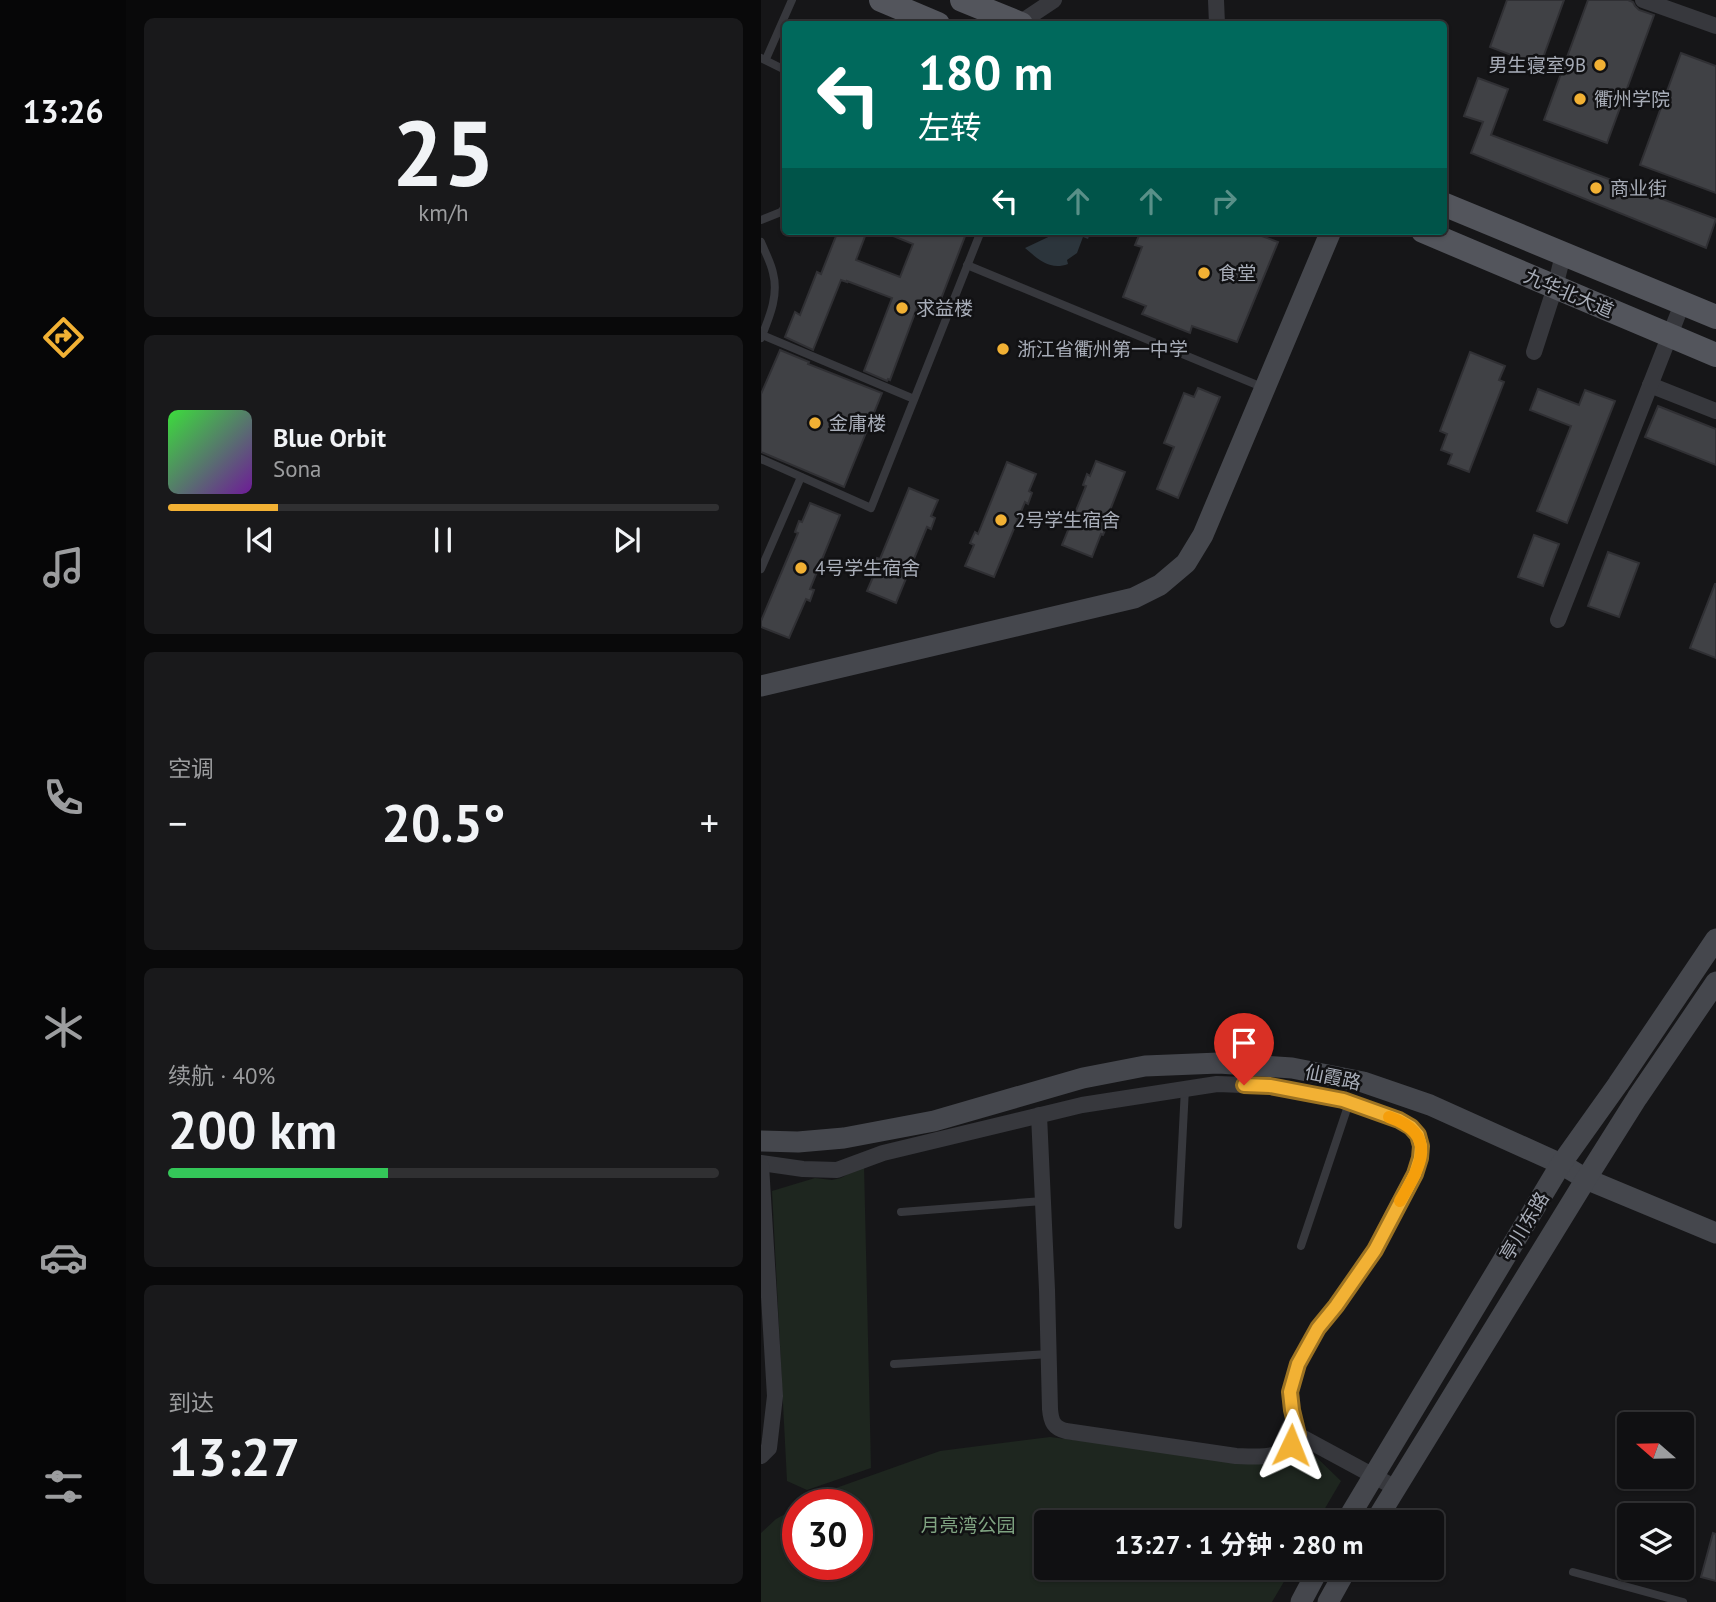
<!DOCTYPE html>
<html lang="zh">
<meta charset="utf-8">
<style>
:root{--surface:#101012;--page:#19191b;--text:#f1f3f6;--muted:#9c9d9f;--line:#303032;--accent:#f2b134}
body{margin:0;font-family:"PT Sans","Noto Sans SC",sans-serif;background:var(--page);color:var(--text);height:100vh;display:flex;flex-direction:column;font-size:26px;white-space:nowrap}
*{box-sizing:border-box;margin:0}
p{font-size:23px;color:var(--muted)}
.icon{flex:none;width:38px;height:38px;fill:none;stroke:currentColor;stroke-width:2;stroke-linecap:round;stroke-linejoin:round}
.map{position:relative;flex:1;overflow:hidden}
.details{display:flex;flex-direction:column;gap:18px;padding:18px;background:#09090a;width:635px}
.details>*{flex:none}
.top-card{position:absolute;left:21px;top:21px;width:665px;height:214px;border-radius:7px;box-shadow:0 2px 5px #0004,0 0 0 2px var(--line);background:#00695c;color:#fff;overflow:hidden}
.needle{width:46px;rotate:290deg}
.tools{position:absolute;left:856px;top:1412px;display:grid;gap:14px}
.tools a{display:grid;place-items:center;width:77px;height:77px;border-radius:7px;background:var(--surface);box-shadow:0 2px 5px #0004,0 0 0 2px var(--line);font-size:35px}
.speed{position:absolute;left:21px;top:1489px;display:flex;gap:14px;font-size:35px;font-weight:700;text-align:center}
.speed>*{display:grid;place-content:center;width:91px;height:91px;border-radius:50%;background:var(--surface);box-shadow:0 2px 5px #0004,0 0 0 2px var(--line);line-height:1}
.speed .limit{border:10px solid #d22;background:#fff;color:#111}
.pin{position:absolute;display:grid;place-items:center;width:60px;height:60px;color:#fff;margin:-72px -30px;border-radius:50% 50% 50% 0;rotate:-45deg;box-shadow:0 0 7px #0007}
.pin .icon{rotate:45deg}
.me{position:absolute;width:77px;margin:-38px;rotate:2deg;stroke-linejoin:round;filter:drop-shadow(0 0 5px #0008)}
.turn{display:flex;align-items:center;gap:24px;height:147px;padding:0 21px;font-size:32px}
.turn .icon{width:91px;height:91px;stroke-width:2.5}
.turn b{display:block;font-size:49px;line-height:60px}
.lanes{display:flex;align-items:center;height:66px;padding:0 21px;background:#0003;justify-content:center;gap:35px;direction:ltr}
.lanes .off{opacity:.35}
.big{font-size:52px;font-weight:700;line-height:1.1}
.details .widget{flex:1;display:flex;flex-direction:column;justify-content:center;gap:10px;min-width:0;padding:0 24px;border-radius:10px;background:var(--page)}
.details .dial{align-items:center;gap:0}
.dial b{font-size:91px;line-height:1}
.song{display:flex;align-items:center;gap:21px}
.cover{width:84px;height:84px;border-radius:10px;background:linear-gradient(135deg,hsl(120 70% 55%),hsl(280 70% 35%))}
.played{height:7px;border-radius:4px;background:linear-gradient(90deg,var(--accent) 20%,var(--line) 20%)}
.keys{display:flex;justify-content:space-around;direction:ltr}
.heat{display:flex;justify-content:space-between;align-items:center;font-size:38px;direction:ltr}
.charge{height:10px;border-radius:5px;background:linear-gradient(90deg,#34c759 40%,var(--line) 0)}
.trip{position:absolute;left:273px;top:1510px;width:410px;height:70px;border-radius:7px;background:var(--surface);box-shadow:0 2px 5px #0004,0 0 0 2px var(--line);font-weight:700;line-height:70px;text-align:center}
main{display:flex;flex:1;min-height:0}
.tabs{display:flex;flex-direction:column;width:126px;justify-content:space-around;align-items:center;background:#060607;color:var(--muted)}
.tabs .icon{width:49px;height:49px}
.tabs .on{color:var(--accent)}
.tabs b{font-size:32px;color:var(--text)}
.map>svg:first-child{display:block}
.green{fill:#1e261f}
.water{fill:#2c353c}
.building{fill:#404145;stroke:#303034;stroke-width:2}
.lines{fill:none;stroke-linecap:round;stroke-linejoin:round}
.lane{stroke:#37383d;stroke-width:8}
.street{stroke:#37383d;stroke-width:16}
.secondary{stroke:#45474d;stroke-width:21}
.primary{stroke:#53555c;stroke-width:24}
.route-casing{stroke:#9d7322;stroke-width:18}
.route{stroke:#f2b134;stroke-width:12}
.slow{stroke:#f59e0b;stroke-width:12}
.poi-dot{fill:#f2b134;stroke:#111113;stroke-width:2.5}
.labels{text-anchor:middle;stroke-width:5;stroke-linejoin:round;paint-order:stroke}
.poi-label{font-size:19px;fill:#a8adb8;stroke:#111113;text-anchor:start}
.street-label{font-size:19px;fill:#a8adb8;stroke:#111113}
.park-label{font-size:19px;fill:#7fa381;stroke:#111113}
</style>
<main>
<nav class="tabs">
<b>13:26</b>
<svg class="icon on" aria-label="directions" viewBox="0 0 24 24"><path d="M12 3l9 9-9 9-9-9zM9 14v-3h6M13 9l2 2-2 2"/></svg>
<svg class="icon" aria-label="music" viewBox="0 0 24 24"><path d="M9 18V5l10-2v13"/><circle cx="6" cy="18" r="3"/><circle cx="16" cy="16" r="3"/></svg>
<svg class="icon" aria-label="phone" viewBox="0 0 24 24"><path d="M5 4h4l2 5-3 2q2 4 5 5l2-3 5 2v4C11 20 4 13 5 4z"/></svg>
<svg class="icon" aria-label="climate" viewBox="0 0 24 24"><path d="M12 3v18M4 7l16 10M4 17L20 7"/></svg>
<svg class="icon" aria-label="car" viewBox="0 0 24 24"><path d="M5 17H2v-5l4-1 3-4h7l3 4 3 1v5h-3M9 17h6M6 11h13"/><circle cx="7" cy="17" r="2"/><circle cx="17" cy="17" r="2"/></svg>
<svg class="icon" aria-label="filters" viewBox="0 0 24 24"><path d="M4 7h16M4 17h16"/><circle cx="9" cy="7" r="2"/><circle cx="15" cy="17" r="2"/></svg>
</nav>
<section class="details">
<div class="widget dial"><b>25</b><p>km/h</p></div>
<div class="widget">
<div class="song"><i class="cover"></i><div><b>Blue Orbit</b><p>Sona</p></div></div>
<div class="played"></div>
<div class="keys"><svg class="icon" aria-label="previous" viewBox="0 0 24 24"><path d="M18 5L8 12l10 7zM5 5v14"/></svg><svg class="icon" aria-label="pause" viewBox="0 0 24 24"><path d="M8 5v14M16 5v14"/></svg><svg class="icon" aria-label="next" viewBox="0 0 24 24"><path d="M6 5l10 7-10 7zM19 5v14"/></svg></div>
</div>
<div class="widget"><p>空调</p>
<div class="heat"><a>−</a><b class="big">20.5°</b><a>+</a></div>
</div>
<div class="widget"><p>续航 · 40%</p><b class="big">200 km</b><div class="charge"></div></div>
<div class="widget"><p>到达</p><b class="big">13:27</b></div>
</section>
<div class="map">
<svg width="955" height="1602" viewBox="0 0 955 1602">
<rect width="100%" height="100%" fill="#161618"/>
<!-- green -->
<g class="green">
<path d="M103,1165l7,303 -64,22 -20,-9 -15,-290 43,-13 17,2 9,-2z"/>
<path d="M289,1437l216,27 21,-8 26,-2 28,27 -24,41h-271v46h246l-20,34h-511v-69l15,-14 22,-12v57h59v-59h-56l21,-12 118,-42z"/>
</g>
<!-- water -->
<path class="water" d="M300,231h30l-3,8 -5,-2 -6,16 -10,7 1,4c-18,7 -30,-5 -43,-16z"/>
<!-- building -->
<g class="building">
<path d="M746,0h57l-24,66 -50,-19z"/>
<path d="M827,0h40l5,2 2,4 4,4 15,5 -47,128 -63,-23z"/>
<path d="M920,53l35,13v127l-76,-28z"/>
<path d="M717,78l30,11 -17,46 225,84 -10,29 -235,-95 12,-31 -19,-6z"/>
<path d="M77,231h29l-11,29 44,17 13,-33 -32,-13h86l-31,81 -18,-7 -28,75 -2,-1 -1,2 -23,-10 28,-73 -45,-17v1l-6,-2 -28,70 -28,-13 10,-25 5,3 17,-43 4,2z"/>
<path d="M387,231h100l30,11 -41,100 -45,-16 -2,7 -48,-19 4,-8 -23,-9 19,-50 -7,-2 5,-12 6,2z"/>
<path d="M19,350l29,12 -1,2 74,29 -38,94 -83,-35v-58z"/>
<path d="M709,352l35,14 -6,14 5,2 -35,90 -21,-8 4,-10 -11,-4 6,-16 -7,-3z"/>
<path d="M437,388l22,9 -42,101 -21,-9 17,-42 -10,-4 20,-50 10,4z"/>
<path d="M777,389l41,16 6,-15 30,11 -48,122 -30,-12 34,-85 -41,-16z"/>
<path d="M897,406l58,23v36l-71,-28z"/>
<path d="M335,461l29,11 -20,51 3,1 -5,11 -2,-1 -9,23 -30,-12 24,-59 -3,-1 4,-11 3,2z"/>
<path d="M246,462l29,12 -7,17 3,2 -4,11 -3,-2 -31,75 -29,-11 9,-21 -4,-2 5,-11 3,2z"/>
<path d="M148,488l29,12 -7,16 4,2 -4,11 -4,-2 -31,76 -29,-12 9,-21 -3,-2 4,-10 3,1z"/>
<path d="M49,503l30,12 -30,74 4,1 -4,11 -4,-2 -17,39 -28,-11v-6l37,-88 -3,-1 4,-11 3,1z"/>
<path d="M773,535l25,9 -16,42 -25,-9z"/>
<path d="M847,552l31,11 -20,54 -31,-11z"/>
<path d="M954,584h1v74l-26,-10z"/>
<path d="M952,1533l3,1v47l-15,-4z"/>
</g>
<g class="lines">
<!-- lane -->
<g class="lane">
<path d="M0,58l24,12"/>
<path d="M5,59l26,-59"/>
<path d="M0,220l20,-8 4,-5"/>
<path d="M0,242c4,10 10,21 12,31 6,23 -4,45 -12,65"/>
<path d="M206,265l295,122"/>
<path d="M1,335l152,64"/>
<path d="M0,459l110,49 110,-277"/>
<path d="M0,569l40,-92"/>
<path d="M140,1212l142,-11"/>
<path d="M417,1225l7,-137"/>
<path d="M540,1246l48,-143"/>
<path d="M133,1364l155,-10"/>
<path d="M812,1572l110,30"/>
</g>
<!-- street -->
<g class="street">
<path d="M455,0l1,24"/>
<path d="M882,0l73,26"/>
<path d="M257,24l36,-24"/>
<path d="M773,352l21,-65 8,-32"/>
<path d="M889,385l66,26"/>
<path d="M797,620l124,-316"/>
<path d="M0,1163l42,6 34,1 46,-17 199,-48 135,-21 53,2 73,14 56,20 12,7 7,8 3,11 -1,12 -5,16 -18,32 -22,44 -39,56 -18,22 -20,36 -8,28 2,18 6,25c-16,25 -35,22 -62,21l-170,-25c-12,-3 -15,-9 -16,-22l-3,-119 -8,-175"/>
<path d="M0,1165l14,231 -6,52 -8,8"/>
<path d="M537,1435l98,53"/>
</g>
<!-- secondary -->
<g class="secondary">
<path d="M0,686l373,-88 26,-13 26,-22 17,-28 128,-304"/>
<path d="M0,1141l37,1 46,-4 90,-17 149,-43 62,-12 74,-3 73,5 71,14 67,23 131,59 25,15 130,54"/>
<path d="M585,1522l215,-358 57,-80 98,-145"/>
<path d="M614,1522l211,-343 51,-81 79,-116"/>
<path d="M540,1602l18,-34"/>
<path d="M567,1602l19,-34"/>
</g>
<!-- primary -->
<g class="primary">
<path d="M120,0l57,24"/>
<path d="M201,0l59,24"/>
<path d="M682,204l273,113"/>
<path d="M662,231l293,124"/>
</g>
</g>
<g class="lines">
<!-- route casing -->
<g class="route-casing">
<path id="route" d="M483,1085l26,1 73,14 56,20 12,7 7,8 3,11 -1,12 -5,16 -40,76 -39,56 -18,22 -20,36 -8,28 2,18 6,25 -7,10"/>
</g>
<!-- route -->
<use href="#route" class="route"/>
<!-- slow -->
<path class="slow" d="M628,1117c51,18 31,50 11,84"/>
</g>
<!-- markers -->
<g class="poi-dot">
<circle cx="839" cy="65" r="7"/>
<circle cx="819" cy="99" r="7"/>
<circle cx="835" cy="188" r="7"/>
<circle cx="443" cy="273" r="7"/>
<circle cx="141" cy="308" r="7"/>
<circle cx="242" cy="349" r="7"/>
<circle cx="54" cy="423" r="7"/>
<circle cx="240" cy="520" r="7"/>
<circle cx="40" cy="568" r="7"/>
</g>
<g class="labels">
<!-- poi labels -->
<g class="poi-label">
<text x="825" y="72" text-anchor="end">男生寝室9B</text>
<text x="833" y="106">衢州学院</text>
<text x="849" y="195">商业街</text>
<text x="457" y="280">食堂</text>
<text x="155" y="315">求益楼</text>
<text x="256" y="356">浙江省衢州第一中学</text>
<text x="68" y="430">金庸楼</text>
<text x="254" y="527">2号学生宿舍</text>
<text x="54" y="575">4号学生宿舍</text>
</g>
<!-- street labels -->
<g class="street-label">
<text transform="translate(808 293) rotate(23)" y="7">九华北大道</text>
<text transform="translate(572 1077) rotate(12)" y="7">仙霞路</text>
<text transform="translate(763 1226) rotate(-59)" y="7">亭川东路</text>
</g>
<!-- park labels -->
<g class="park-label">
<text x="207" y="1532">月亮湾公园</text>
</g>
</g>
</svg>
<div class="tools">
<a><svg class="needle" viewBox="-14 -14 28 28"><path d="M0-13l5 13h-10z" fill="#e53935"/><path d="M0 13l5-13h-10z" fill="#9c9d9f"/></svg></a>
<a><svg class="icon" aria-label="layers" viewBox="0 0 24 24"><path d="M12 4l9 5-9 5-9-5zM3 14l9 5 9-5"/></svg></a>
</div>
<div class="speed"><div class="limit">30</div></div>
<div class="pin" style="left:483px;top:1085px;background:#d93025"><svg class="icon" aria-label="arrive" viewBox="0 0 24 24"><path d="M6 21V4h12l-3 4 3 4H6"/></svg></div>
<svg class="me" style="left:530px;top:1445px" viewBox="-20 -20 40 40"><path d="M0-17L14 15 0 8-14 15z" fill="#f2b134" stroke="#fff" stroke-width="4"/></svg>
<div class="trip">13:27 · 1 分钟 · 280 m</div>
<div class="top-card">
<div class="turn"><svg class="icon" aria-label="left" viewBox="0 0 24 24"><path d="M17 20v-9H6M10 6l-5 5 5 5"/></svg><div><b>180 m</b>左转</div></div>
<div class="lanes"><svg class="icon" aria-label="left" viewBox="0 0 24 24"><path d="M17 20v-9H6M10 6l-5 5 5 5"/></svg><svg class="icon off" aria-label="ahead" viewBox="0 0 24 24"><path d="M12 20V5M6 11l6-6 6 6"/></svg><svg class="icon off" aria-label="ahead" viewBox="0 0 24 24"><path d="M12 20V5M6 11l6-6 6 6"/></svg><svg class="icon off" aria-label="right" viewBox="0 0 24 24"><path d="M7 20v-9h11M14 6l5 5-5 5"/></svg></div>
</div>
</div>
</main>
